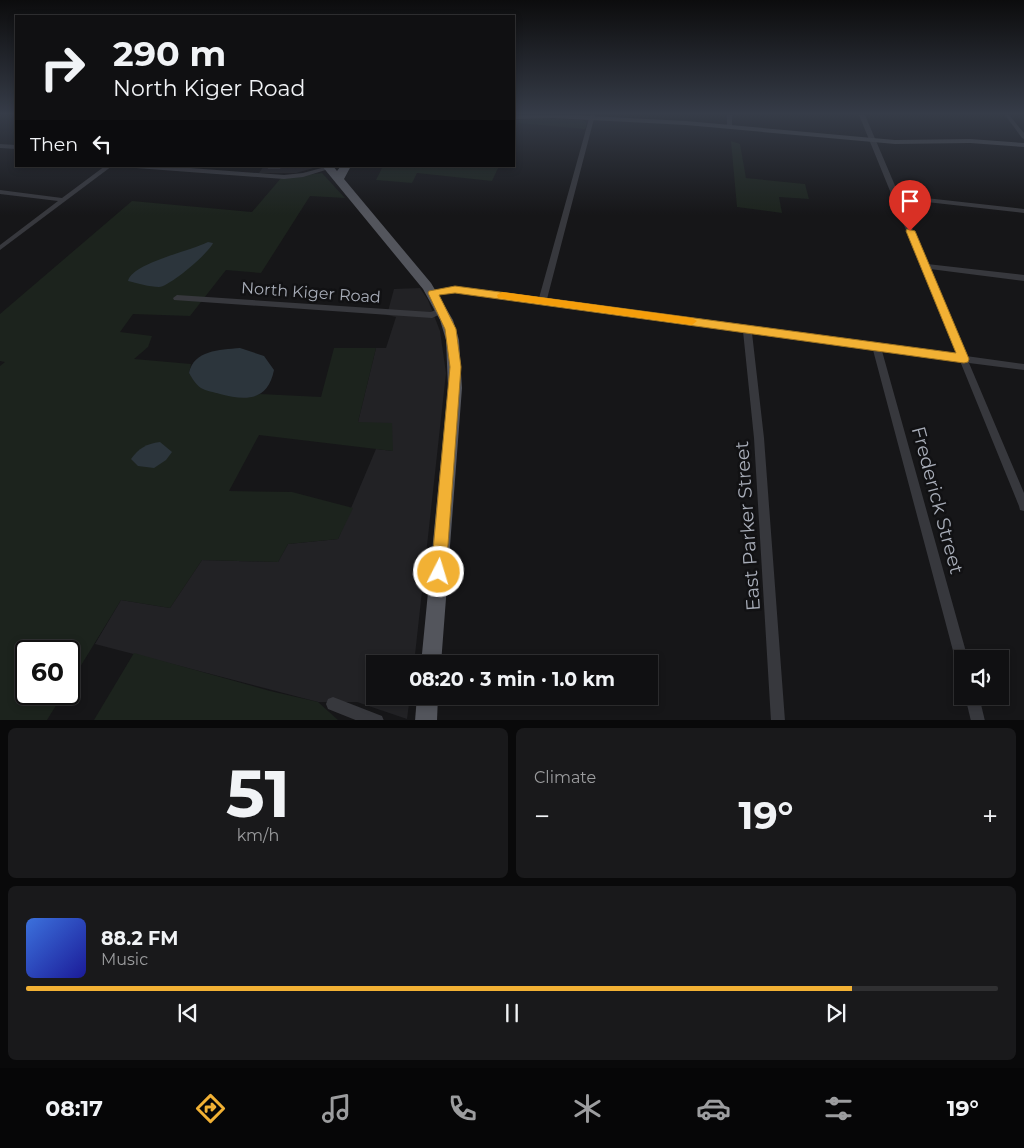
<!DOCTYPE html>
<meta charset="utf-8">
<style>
:root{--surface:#101012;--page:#19191b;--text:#f1f3f6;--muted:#9c9d9f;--line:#303032;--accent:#f2b134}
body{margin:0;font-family:Montserrat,sans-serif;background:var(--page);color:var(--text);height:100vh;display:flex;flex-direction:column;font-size:19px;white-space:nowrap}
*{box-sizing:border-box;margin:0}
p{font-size:16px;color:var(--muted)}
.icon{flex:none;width:28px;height:28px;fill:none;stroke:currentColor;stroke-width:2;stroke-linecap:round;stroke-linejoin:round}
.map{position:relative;height:720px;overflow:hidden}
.drawer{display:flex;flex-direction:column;gap:8px;padding:8px;background:#09090a;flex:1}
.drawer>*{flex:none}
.hud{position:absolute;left:15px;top:15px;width:500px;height:152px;border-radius:0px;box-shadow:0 2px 8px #0003,0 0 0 1px var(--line);background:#101012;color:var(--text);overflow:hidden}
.controls{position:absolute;left:954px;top:650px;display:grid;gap:10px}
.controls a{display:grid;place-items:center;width:55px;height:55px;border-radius:0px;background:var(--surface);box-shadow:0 2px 8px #0003,0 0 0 1px var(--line);font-size:25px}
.speed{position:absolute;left:15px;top:640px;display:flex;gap:10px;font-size:25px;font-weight:700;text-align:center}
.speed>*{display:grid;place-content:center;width:65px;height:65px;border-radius:50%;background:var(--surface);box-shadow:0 2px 8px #0003,0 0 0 1px var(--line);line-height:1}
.speed .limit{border:2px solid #111;border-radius:8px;background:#fff;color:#111}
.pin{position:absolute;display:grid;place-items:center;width:42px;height:42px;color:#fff;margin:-51px -21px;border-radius:50% 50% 50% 0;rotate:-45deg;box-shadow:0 0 5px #0007}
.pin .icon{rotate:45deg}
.me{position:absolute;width:55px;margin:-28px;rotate:5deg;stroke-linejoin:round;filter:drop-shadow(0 0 4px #0008)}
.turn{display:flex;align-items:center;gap:18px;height:105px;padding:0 15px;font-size:22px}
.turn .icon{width:65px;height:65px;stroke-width:2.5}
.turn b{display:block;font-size:35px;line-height:42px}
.then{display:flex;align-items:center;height:48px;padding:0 15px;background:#0003;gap:10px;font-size:19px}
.big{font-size:38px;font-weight:700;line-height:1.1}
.drawer .card{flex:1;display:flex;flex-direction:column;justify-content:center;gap:8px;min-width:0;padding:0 18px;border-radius:8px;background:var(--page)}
.drawer .dial{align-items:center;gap:0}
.dial b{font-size:65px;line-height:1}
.song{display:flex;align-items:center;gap:15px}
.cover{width:60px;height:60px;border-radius:8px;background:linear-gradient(135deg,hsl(220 70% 55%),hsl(240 70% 35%))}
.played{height:5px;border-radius:2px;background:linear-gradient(90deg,var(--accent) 85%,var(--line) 85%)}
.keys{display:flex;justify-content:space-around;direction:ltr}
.heat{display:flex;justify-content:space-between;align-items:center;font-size:28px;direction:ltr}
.drawer .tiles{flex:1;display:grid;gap:8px;grid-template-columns:1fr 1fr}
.card:last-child{grid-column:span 2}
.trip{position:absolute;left:366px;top:655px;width:292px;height:50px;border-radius:0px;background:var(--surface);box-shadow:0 2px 8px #0003,0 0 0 1px var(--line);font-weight:700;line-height:50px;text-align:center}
.tabs{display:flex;height:80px;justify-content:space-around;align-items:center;background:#060607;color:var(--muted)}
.tabs .icon{width:35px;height:35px}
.tabs .on{color:var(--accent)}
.tabs b{font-size:22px;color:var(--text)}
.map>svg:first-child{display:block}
.built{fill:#222225}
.green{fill:#1c231d}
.water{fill:#2c353c}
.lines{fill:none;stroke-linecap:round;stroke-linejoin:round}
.minor{fill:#37383d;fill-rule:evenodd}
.secondary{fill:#45474d;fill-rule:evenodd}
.primary{fill:#53555c;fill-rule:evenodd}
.wall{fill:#323236}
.route{fill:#f2b134;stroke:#9d7322}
.slow{fill:#f59e0b}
.labels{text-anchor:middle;stroke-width:5;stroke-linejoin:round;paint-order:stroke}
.street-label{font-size:16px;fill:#a8adb8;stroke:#111113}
.near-street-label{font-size:19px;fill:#a8adb8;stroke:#111113}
</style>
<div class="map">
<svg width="1024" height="721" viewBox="0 0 1024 721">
<rect width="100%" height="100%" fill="#161618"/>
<!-- built -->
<g class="built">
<path d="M264,166h52l1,1 -21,6h-37z"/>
<path d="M420,288l8,12 12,31 6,42 -32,291h-39v32h35l-3,23 -50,-17h-39l-223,-58 26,-44 49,8 32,-48 76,2 10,-18 50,-5 38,-90 17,2 -35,-29 18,-74h10l10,-31 -9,-2 7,-26z"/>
</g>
<!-- green -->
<g class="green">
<path d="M548,118l34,2 5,3 -2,6 -67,-6 -4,10v-13z"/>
<path d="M731,141l9,3 6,34 59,6 4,15 -30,-2 3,16 -45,-6z"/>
<path d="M383,166h116l-7,15 -75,-8 -5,10 -36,-3z"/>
<path d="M322,173l23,25 -35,-2 -49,77 -35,-3 -36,46 -57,-2 -13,18 32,4 -4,11 -14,12 57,5 -2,10 61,23 10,-3 61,3 13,-49h42l-18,74 34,1 1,28 -134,-16 -30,56 63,1 61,16 -15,31 -50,5 -10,18 -76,-2 -32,48 -49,-8 -52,85v-34h-43v43h37l-16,26h-47v-354l5,-4 -5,-1v-47l132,-113 120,11 29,-34z"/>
<path d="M134,653l136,38 48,11 20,18h-244z"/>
</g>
<!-- water -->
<g class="water">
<path d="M208,242l5,1c-4,10 -44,44 -54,44 -9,0 -23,-4 -31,-6 4,-18 63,-30 80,-39z"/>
<path d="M240,348l24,8 10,14c-6,31 -28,31 -54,24 -6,-2 -14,-3 -19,-6 -5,-3 -9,-10 -12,-15 5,-23 30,-23 51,-25z"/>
<path d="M160,442l12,10 -6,8 -12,8 -16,-2 -7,-7c8,-11 15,-15 29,-17z"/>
</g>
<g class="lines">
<!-- minor -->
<g class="minor">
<path d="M590,115h5l-48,184 410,56 -98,-240h6l34,80 125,14v4l-124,-14 27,65 97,11v6l-94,-12 36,87 58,8v6l-55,-7 55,130v18l-4,-1 -1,-4 -59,-145 -78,-10 86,308h-6v9l-5,-1 -1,-5 -83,-312 -121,-17 12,105 21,283h-14l-17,-283 -11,-107 -288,-39 -22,4 -3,-1 -1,-2 1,-2 25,-5 84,12z"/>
<path d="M727,115h5v13l-5,-1z"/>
<path d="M1005,115h4l15,18v6l-2,-1z"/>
<path d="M0,144l16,1v4l-16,-1z"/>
<path d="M105,166h7l-112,84v-5l58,-44 -58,-7v-4l62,8z"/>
<path d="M133,166h31l120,9 19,-2 26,-7 3,2 -29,9 -19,2 -148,-11z"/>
<path d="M177,295l254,17 11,-5 4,3 -1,2 -13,6 -258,-18 -1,-2z"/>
<path d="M965,696h14l6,25h-14z"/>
<path d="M333,697l49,19 2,5h-26l-30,-12 -2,-5 2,-5z"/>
</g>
<!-- secondary -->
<g class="secondary">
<path d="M514,115h56l116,6 209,19 75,-1 54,4v4l-54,-4 -75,1 -209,-19 -133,-7 -39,1z"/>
<path d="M326,166h17l-17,4z"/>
</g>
<!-- primary -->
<g class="primary">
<path d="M322,166h11l4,5 4,-5h10l-7,13 87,104 22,37 6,20 3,48 -21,276h-20l27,-276 -2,-48 -6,-20 -17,-31z"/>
<path d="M417,696h21l-1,25h-22z"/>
</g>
</g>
<!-- wall -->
<path class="wall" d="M267,166h15l-2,3h-12z"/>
<!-- sky -->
<linearGradient id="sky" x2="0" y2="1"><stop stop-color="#0c0c0d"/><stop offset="0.53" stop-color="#363c48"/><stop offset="1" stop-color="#363c48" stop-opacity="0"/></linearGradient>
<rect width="1024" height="215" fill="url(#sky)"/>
<!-- route -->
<path class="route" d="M907,229l8,2 54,128 -1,3 -4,1 -509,-70 -16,2 17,34 5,38 -15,205 -2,6 -5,2 -5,-2 -3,-6 19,-205 -5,-38 -17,-36 1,-2 26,-5 501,67 -50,-122z"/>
<!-- slow -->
<path class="slow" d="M502,292l190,26 5,3 -5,4 -194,-27 -1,-3z"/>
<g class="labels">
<!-- street labels -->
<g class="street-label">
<text transform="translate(311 292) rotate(4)" y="6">North Kiger Road</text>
</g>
<!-- near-street labels -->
<g class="near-street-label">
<text transform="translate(938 500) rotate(75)" y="7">Frederick Street</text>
<text transform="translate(747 526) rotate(-94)" y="7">East Parker Street</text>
</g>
</g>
</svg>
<div class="controls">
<a><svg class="icon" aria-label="sound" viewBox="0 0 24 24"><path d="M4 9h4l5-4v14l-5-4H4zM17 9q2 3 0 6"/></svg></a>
</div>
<div class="speed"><div class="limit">60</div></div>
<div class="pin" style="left:910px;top:231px;background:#d93025"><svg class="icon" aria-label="arrive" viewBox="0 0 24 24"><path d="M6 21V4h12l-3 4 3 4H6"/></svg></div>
<svg class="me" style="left:439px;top:572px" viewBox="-20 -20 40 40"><circle r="17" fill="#f2b134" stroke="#fff" stroke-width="3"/><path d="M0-11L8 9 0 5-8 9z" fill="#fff"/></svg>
<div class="trip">08:20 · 3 min · 1.0 km</div>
<div class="hud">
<div class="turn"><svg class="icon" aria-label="right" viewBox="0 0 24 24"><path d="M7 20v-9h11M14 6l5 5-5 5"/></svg><div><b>290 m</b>North Kiger Road</div></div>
<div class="then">Then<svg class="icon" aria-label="left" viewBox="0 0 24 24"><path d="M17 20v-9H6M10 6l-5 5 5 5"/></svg></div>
</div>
</div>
<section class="drawer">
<div class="tiles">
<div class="card dial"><b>51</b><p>km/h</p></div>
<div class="card"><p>Climate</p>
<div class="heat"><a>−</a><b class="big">19°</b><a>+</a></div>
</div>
<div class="card">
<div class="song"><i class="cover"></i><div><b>88.2 FM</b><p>Music</p></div></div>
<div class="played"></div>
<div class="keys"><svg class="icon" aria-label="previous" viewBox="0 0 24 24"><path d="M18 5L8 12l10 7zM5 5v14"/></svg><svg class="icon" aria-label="pause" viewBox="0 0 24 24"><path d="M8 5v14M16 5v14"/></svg><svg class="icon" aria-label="next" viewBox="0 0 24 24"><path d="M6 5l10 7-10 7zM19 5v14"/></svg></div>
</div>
</div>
</section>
<nav class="tabs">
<b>08:17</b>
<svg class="icon on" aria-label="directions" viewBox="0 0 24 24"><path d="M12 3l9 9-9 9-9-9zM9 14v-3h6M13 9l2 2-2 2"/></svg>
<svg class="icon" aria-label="music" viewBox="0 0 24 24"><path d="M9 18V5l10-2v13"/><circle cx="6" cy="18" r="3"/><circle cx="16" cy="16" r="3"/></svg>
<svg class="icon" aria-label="phone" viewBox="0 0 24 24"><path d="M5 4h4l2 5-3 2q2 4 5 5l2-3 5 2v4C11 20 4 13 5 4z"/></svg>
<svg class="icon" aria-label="climate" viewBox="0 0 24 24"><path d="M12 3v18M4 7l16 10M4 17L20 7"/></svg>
<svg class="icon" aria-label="car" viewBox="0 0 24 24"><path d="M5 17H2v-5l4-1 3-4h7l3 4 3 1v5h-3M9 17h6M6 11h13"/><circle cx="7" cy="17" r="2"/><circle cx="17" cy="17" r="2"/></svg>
<svg class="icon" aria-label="filters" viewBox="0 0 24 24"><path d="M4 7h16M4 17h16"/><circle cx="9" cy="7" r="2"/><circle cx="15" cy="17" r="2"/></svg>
<b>19°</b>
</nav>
